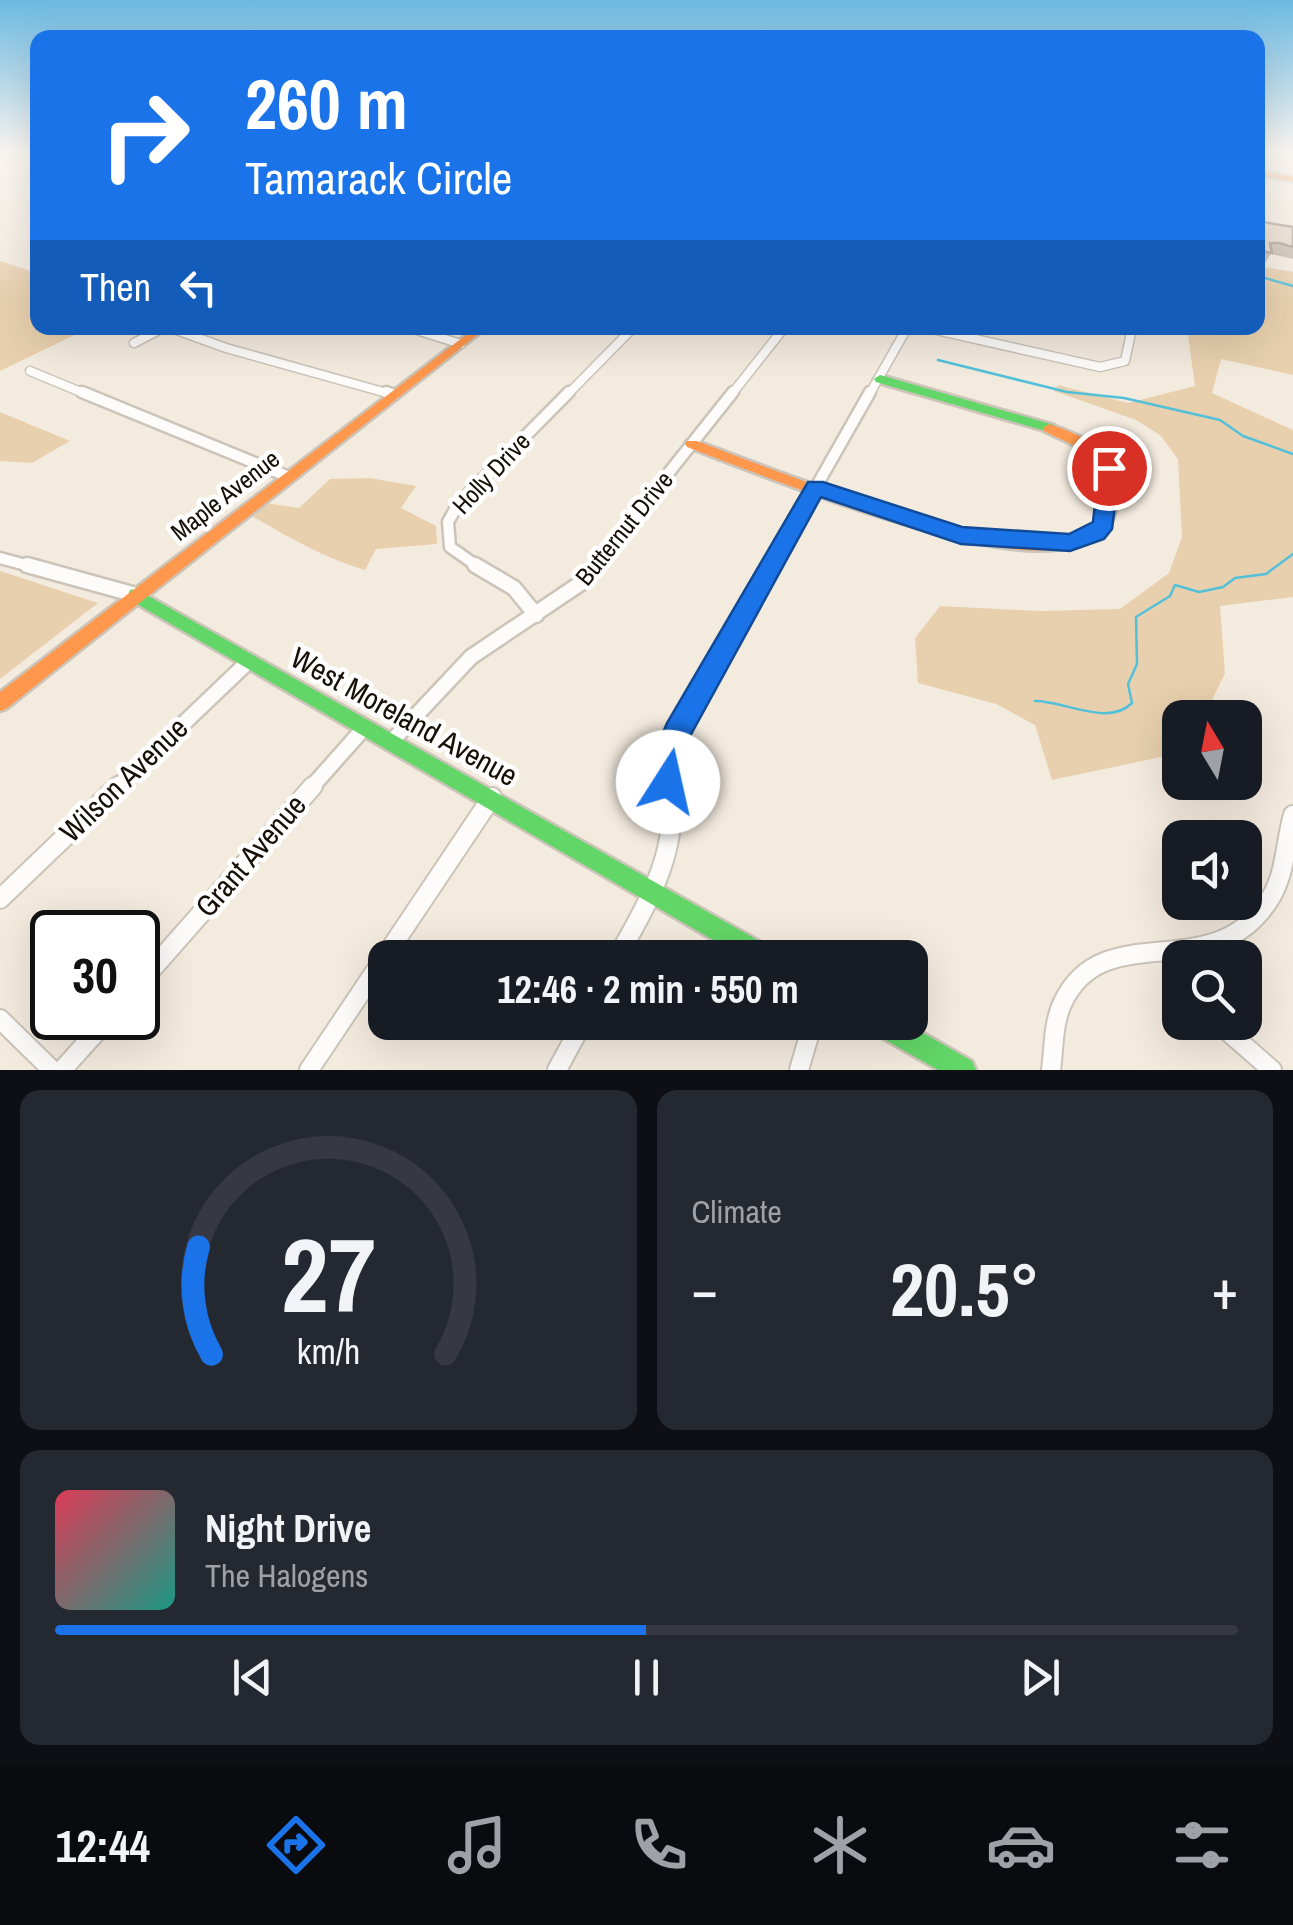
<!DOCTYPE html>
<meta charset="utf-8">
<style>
:root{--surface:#171b24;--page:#242831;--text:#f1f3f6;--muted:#9ea1a6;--line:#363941;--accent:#1a73e8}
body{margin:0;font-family:"Archivo Narrow",sans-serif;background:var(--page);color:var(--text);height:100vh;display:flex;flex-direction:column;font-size:38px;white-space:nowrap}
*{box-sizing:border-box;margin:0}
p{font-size:32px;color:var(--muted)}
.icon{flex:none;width:55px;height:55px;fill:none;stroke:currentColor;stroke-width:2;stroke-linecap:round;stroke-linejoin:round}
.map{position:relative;height:1070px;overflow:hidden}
.panel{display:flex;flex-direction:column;gap:20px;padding:20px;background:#0d0f14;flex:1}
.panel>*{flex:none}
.hud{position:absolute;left:30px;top:30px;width:1235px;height:305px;border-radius:20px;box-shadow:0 10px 40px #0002;background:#1a73e8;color:#fff;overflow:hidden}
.needle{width:65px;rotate:350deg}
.fabs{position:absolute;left:1162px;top:700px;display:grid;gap:20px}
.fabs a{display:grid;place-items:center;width:100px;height:100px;border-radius:20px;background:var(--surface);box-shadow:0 10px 40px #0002;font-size:50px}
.speed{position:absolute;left:30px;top:910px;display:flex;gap:20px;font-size:50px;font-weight:700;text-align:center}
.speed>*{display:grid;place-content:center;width:130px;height:130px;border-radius:50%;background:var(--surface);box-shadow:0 10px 40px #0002;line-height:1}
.speed .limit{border:5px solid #111;border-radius:15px;background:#fff;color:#111}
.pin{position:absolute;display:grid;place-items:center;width:85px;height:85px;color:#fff;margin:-42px;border:5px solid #fff;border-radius:50%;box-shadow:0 2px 10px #0007}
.me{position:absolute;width:110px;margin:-55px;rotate:10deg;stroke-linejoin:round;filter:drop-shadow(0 0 8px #0008)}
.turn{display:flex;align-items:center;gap:35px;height:210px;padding:0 50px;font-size:45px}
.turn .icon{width:130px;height:130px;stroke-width:2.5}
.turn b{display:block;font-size:70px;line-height:85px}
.then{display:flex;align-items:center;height:95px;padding:0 50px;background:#0003;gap:20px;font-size:38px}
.big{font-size:75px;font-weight:800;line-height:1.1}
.panel .tile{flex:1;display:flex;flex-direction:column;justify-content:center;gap:15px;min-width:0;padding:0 35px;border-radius:20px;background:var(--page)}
.panel .dial{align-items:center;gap:0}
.dial svg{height:260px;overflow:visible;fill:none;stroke:var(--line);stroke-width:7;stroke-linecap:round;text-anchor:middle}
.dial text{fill:var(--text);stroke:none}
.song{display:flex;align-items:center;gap:30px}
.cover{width:120px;height:120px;border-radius:15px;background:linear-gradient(135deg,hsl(350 70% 55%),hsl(170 70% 35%))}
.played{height:10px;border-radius:5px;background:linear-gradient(90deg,var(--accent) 50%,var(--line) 50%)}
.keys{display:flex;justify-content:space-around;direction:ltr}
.heat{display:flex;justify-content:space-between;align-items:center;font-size:55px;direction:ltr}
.panel .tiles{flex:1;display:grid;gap:20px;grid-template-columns:1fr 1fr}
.tile:last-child{grid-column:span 2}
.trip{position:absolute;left:368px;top:940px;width:560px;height:100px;border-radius:20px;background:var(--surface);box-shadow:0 10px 40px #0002;font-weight:800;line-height:100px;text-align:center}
.tab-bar{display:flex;height:160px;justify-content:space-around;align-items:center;background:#090b0e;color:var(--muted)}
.tab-bar .icon{width:70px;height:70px}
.tab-bar .selected{color:var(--accent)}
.tab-bar b{font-size:45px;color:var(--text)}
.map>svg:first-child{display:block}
.green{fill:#e8d0ae}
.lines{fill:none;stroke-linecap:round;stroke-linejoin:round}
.stream{stroke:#53c0da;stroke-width:2.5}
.street-far3-casing{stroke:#ccc4b9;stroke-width:11}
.street-far2-casing{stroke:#ccc4b9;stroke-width:15}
.street-far1-casing{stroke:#ccc4b9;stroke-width:19}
.street-casing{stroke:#ccc4b9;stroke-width:22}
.fast-casing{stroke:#ccc4b9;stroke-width:5}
.slow-casing{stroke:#ccc4b9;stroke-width:5}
.street-far3{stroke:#fdfcfa;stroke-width:8}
.street-far2{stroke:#fdfcfa;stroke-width:10}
.street-far1{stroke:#fdfcfa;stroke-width:14}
.street{stroke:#fdfcfa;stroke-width:18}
.fast{fill:#63d668;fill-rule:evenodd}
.slow{fill:#ff974d;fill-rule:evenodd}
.wall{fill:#c4b6a8}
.building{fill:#e4d4c3;stroke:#a09488;stroke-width:2.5}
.route{fill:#1a73e8;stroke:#114b97;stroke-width:2.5}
.labels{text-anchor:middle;stroke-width:9;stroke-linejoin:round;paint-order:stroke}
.street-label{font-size:25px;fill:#160f06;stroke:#fff}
.near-street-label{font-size:30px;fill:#160f06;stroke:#fff}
</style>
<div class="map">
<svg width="1293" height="1070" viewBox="0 0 1293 1070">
<rect width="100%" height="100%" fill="#f4ebdf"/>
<!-- green -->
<g class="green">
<path d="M0,261l37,12 1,55h51l-89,43z"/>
<path d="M1258,266l35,6v103l-72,-16 -9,34 81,37v167l-73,9 5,67 -21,44 -24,1v35l-128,27 -17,-55 -39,-21 -78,-21 -3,-45 25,-32 100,5 80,-2 49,-36 13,-36 -4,-78 -18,-24 -24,-15 -82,-29 4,-6 70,18 67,-17 -8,-58h71z"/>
<path d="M0,412l70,29 -38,22 -32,-2z"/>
<path d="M370,478l46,8 -15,22 35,18 1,18 -61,5 -11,21c-42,-12 -78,-34 -115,-55l15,-12 34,5 31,-29z"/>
<path d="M0,571l98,32 -98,76z"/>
</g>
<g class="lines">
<!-- stream -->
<g class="stream">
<path d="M1258,276l35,10"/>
<path d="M938,360l129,32 57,6 96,22 23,16 50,18"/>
<path d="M1035,701c30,0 73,26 97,2l-4,-19 9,-20 -1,-47 34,-21 5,-11 24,7 24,-5 12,-9 31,-4 27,-20"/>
</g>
<!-- street-far3 casing -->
<g class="street-far3-casing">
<g id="street-far3">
<path d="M171,328l55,20 168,47"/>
<path d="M410,328l51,16"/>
<path d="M927,328l173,39 25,-6 7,-33"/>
<path d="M134,343l29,-15"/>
<path d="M30,371l58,24"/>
<path d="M567,395l66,-67"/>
<path d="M731,395l53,-67"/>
<path d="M869,395l38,-67"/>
</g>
</g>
<!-- street-far2 casing -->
<g class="street-far2-casing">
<g id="street-far2">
<path d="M82,392l207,85"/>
<path d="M386,392l8,3"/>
<path d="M0,558l37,10"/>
<path d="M480,568l-30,-21 -2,-25 10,-18 111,-112"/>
<path d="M593,568l140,-176"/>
<path d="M770,568l100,-176"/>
</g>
</g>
<!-- street-far1 casing -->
<g class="street-far1-casing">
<g id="street-far1">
<path d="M27,565l109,30"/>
<path d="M475,565l39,23 22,27"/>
<path d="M393,740l78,-83 110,-74 14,-18"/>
<path d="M115,789l134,-128"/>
<path d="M310,789l55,-62"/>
<path d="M671,789l-2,-29 8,-28 95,-167"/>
</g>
</g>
<!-- street casing -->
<g class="street-casing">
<g id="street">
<path d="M0,899l118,-113"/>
<path d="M617,958c30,-54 63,-107 53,-172"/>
<path d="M138,985l175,-199"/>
<path d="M0,1019l52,51"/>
<path d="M1217,1022l55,48"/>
<path d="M62,1070l47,-52"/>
<path d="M309,1070l183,-273"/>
<path d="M557,1070l26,-48"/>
<path d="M799,1070l14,-48"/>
<path d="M1051,1070c3,-22 2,-48 12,-68 42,-88 152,-12 208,-105 15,-25 14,-55 22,-82"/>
</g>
</g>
<!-- fast casing -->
<g class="fast-casing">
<g id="fast">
<path d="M880,375l174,50 1,3 -6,4 -173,-50 -2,-3z"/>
<path d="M136,589l639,361 3,8h-34l-614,-358 -2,-5 2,-5z"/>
<path d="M867,1022h37l68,39 4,9h-38l-68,-39z"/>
</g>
</g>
<!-- slow casing -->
<g class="slow-casing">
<g id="slow">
<path d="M1258,171l35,6v4l-35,-6z"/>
<path d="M475,328h11l-480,381 -6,2v-19z"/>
<path d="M1049,424c21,7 60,22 68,46 3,8 2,21 1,30 -2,12 -6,26 -15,34 -20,18 -64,18 -89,15 -30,-3 -60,-11 -89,-19 -81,-22 -159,-53 -238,-83l-2,-3 2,-3h10c67,25 340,137 396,85 9,-8 11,-24 11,-36 2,-37 -31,-44 -60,-59l-1,-3z"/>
</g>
</g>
<!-- street-far3 -->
<use href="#street-far3" class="street-far3"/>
<!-- street-far2 -->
<use href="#street-far2" class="street-far2"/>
<!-- street-far1 -->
<use href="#street-far1" class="street-far1"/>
<!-- street -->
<use href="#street" class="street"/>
<!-- fast -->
<use href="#fast" class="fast"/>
<!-- slow -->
<use href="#slow" class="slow"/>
</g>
<!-- wall -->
<path class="wall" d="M1258,210l5,12 30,5v32l-22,-5 -7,10 -6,-2z"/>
<!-- building -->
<path class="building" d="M1258,210l5,12 30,5v20l-14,-4h-9l2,10 -14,-3z"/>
<!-- sky -->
<linearGradient id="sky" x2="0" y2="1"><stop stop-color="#6cb9e2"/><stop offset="0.5" stop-color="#faf6f1"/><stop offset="1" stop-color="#faf6f1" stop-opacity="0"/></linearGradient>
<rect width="1293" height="302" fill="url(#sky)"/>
<!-- route -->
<path class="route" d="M1109,461l11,7 -8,61 -8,10 -34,12 -109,-7 -140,-47 -132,241c-7,19 -3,37 -10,55l-11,4 -11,-4 -5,-35 15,-35 141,-241h15l139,45 107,7 24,-12 6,-54z"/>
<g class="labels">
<!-- street labels -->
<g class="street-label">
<text transform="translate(491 473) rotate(-47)" y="9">Holly Drive</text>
<text transform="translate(225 495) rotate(-38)" y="9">Maple Avenue</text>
<text transform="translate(624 528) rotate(-51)" y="9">Butternut Drive</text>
</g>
<!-- near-street labels -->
<g class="near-street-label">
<text transform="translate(404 717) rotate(29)" y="10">West Moreland Avenue</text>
<text transform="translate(124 780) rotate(-44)" y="10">Wilson Avenue</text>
<text transform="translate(251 856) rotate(-49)" y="10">Grant Avenue</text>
</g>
</g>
</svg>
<div class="fabs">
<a><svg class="needle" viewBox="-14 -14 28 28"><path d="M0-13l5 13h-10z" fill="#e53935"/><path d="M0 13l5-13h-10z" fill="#9ea1a6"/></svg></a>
<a><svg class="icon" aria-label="sound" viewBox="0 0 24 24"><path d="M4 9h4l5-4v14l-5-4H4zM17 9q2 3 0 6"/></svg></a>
<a><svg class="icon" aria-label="search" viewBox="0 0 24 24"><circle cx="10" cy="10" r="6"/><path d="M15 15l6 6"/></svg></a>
</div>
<div class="speed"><div class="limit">30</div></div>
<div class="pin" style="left:1109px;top:468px;background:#d93025"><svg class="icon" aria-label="arrive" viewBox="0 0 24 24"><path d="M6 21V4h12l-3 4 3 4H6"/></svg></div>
<svg class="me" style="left:668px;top:782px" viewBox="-20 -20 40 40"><circle r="19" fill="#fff"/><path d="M0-13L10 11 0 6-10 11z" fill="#1a73e8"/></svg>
<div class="trip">12:46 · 2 min · 550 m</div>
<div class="hud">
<div class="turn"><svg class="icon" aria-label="right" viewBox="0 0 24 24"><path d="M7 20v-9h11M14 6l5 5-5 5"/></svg><div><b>260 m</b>Tamarack Circle</div></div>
<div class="then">Then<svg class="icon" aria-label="left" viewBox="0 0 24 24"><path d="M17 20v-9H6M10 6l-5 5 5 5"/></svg></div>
</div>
</div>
<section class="panel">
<div class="tiles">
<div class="tile dial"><svg viewBox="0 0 100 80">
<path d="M14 69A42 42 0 1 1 86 69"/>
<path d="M14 69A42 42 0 0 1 10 36" stroke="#1a73e8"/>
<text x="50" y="56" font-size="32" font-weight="700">27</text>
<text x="50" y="72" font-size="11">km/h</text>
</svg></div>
<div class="tile"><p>Climate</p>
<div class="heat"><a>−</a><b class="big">20.5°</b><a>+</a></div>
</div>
<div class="tile">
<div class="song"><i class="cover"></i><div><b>Night Drive</b><p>The Halogens</p></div></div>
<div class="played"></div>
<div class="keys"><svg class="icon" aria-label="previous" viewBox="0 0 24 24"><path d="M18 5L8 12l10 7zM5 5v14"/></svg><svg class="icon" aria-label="pause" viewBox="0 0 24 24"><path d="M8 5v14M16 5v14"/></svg><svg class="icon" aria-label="next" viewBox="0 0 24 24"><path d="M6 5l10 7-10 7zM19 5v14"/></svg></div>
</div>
</div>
</section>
<nav class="tab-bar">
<b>12:44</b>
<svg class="icon selected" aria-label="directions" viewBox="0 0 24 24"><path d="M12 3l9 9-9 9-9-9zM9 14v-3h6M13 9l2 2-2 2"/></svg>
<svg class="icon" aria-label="music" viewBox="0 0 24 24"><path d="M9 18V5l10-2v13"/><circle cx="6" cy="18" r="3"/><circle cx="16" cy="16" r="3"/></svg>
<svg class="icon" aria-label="phone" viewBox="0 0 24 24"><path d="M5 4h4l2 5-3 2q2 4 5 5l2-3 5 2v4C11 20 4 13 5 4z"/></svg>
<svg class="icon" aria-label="climate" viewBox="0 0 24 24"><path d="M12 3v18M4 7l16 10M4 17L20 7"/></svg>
<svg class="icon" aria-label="car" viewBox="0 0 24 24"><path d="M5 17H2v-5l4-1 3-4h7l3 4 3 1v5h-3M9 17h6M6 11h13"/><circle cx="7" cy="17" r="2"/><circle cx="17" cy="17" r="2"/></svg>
<svg class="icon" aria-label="filters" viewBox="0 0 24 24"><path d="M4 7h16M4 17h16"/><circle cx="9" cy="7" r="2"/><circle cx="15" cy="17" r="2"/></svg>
</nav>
